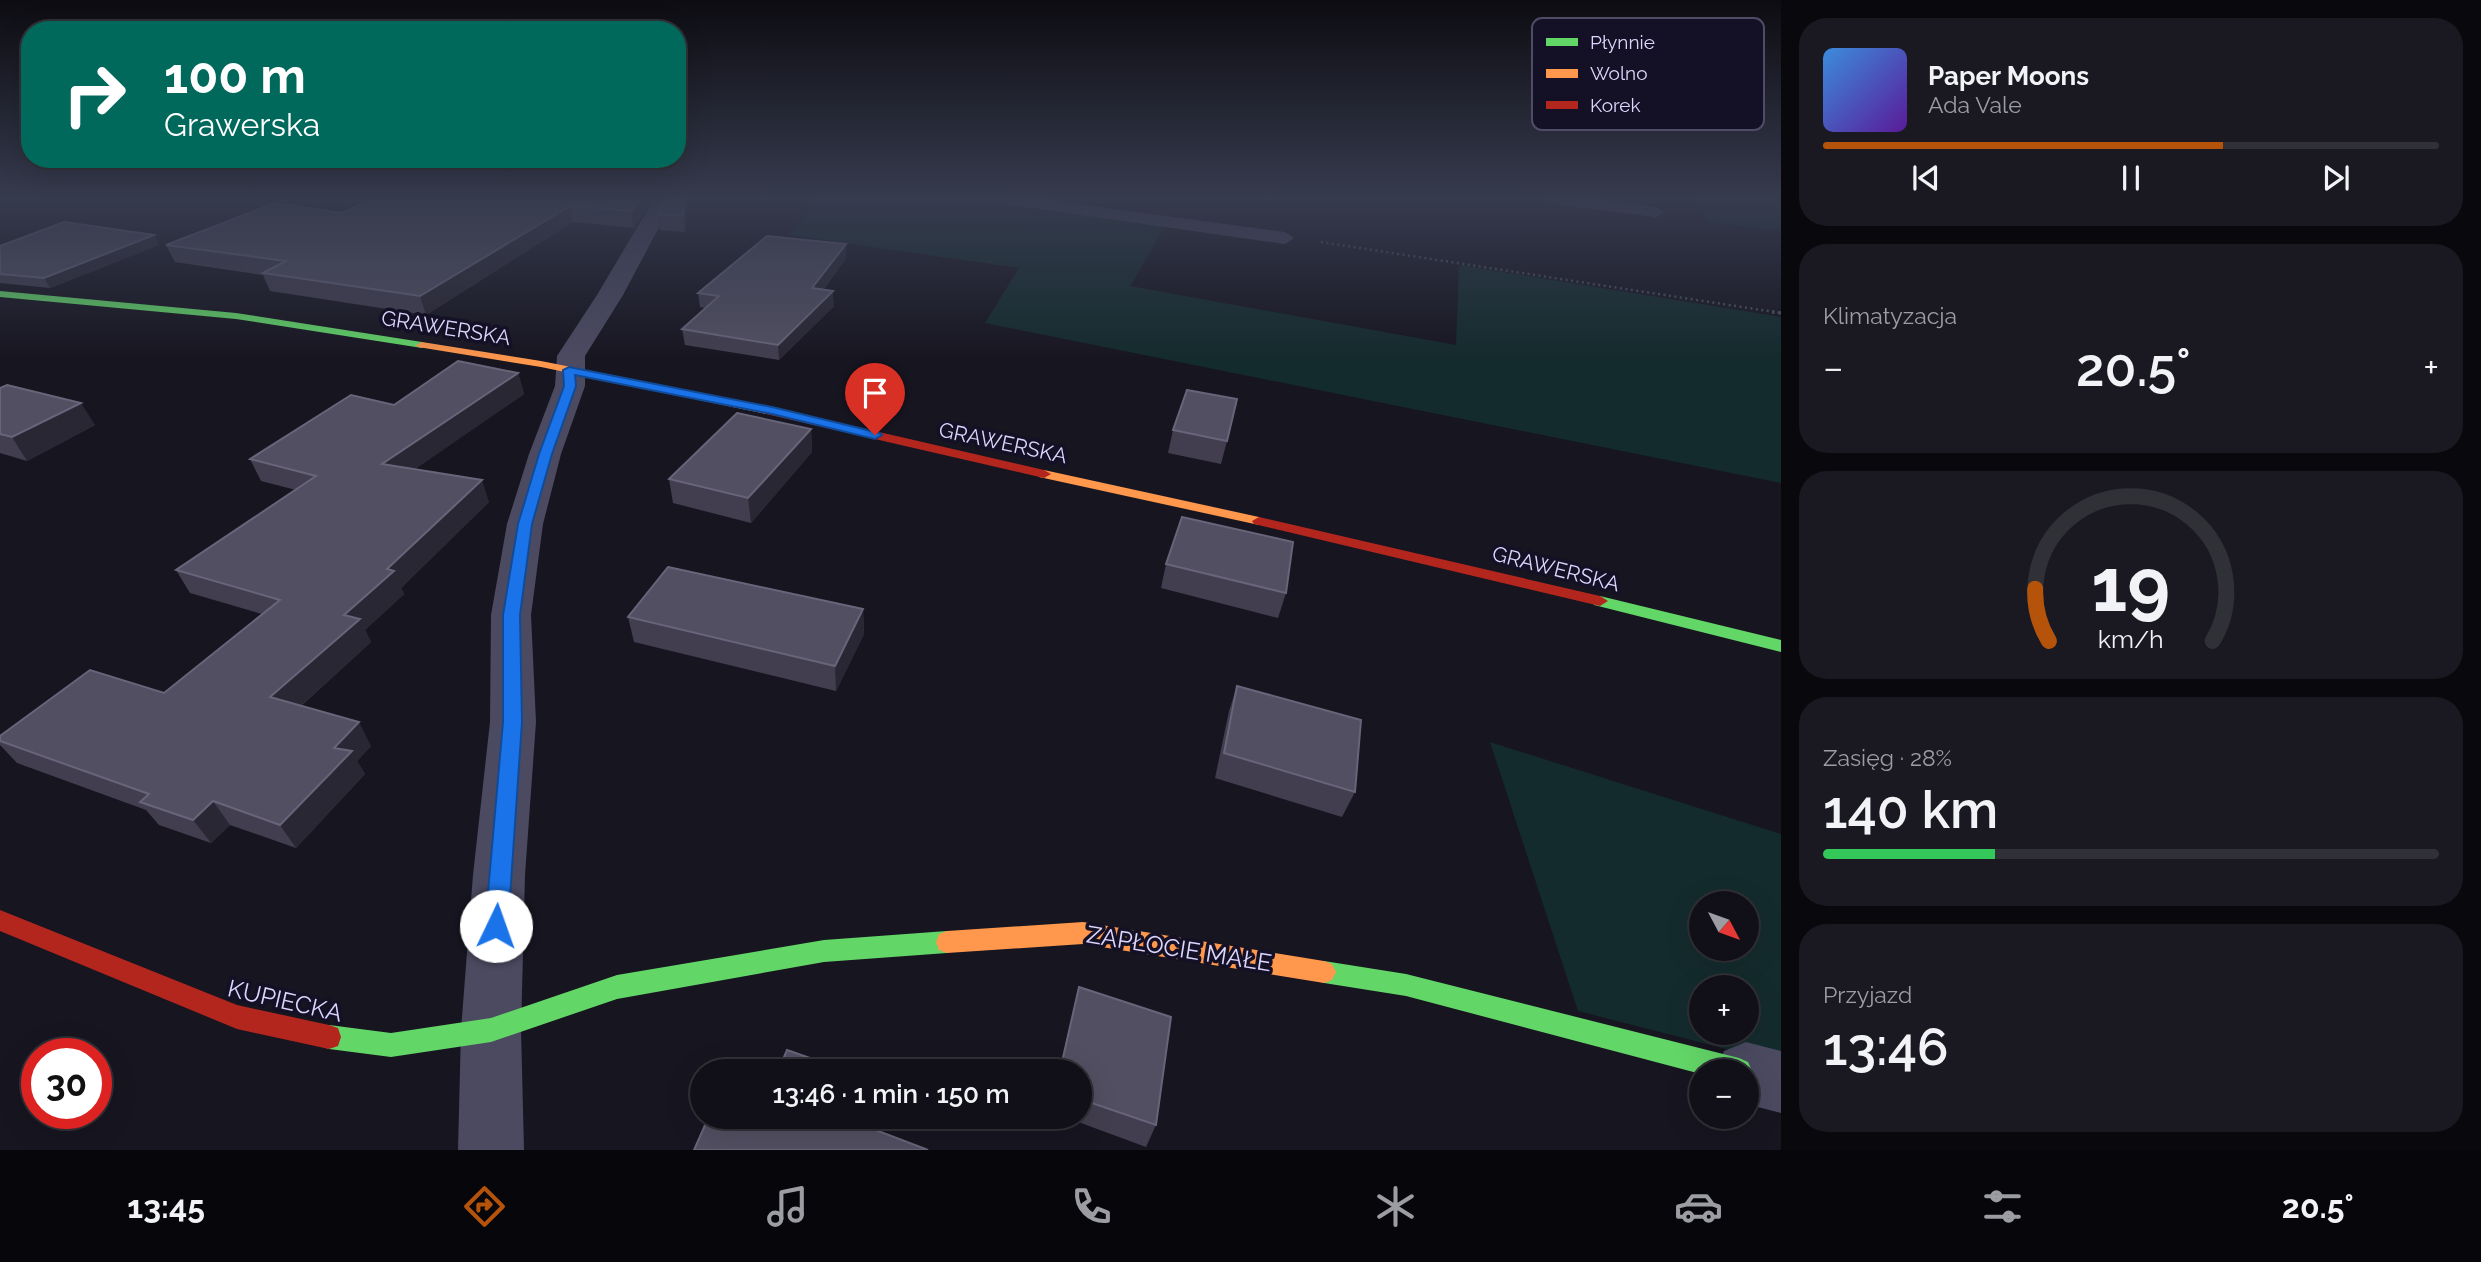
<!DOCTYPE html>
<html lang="pl">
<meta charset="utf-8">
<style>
:root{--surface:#111018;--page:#1a1921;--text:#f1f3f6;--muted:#9c9da2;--line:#303037;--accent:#b45309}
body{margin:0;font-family:Raleway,sans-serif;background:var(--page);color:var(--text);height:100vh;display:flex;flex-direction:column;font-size:26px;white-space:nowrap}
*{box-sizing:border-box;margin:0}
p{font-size:23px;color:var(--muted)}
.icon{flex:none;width:38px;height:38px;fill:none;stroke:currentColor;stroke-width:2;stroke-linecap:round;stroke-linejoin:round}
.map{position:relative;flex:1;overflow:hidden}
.drawer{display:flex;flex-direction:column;gap:18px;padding:18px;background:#09090d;width:700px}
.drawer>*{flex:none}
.banner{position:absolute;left:21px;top:21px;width:665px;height:147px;border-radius:28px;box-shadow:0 7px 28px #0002,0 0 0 2px var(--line);background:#00695c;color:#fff;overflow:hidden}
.needle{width:46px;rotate:131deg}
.buttons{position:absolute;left:1689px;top:891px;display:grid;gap:14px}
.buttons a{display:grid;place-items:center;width:70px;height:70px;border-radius:50%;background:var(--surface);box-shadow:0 7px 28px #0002,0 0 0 2px var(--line);font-size:35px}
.speed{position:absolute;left:21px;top:1038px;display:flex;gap:14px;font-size:35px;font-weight:700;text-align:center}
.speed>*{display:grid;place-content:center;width:91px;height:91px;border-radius:50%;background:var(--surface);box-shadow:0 7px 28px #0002,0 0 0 2px var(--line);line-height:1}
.speed .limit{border:10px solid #d22;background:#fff;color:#111}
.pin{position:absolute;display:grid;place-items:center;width:60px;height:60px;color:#fff;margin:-72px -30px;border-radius:50% 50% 50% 0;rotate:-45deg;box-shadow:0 0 7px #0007}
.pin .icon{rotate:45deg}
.me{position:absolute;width:77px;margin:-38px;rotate:3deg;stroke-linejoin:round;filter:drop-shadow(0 0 5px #0008)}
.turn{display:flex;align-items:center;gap:24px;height:147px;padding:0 28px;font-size:32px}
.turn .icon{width:91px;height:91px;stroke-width:2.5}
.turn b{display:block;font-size:49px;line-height:60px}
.big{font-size:52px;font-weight:600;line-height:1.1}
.drawer .card{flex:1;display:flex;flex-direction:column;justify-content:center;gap:10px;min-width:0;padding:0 24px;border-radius:28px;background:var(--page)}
.drawer .dial{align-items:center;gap:0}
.dial svg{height:182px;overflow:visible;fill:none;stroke:var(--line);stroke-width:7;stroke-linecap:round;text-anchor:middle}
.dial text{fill:var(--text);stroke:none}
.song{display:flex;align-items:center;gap:21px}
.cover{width:84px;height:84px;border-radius:10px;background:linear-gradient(135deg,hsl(210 70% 55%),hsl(270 70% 35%))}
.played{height:7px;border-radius:4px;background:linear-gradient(90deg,var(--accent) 65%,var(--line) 65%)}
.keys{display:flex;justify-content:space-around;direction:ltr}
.heat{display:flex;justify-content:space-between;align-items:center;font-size:38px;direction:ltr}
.charge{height:10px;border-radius:5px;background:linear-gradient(90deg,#34c759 28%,var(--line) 0)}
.trip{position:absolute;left:690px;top:1059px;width:402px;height:70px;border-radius:35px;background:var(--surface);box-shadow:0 7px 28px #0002,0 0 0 2px var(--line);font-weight:600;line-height:70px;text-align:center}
.tabs{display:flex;height:112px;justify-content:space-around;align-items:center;background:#07060a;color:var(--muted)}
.tabs .icon{width:49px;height:49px}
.tabs .on{color:var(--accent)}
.tabs b{font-size:32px;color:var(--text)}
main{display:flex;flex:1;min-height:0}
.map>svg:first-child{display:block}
.green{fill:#142b2d;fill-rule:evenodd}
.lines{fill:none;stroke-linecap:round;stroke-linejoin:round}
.path-far1{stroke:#475260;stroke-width:2.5;stroke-dasharray:2 3.5;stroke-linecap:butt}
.path{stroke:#475260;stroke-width:3.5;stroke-dasharray:2.5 4.5;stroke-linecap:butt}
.lane{fill:#4c4a61;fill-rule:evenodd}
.street{fill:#4c4a61;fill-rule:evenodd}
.fast{fill:#63d668;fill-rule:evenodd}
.slow{fill:#ff974d;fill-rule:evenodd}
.jam{fill:#b3261e;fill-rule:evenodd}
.wall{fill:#423e4f}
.shaded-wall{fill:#2a2734}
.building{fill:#524f62;stroke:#68647a;stroke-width:2}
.route{fill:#1a73e8;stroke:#114b97;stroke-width:2}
.labels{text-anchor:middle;stroke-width:7;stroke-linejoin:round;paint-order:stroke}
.street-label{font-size:21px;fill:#dcd6fd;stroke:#141025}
.near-street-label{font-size:24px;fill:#dcd6fd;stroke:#141025}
.key{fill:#141025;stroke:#504b66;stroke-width:2}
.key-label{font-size:19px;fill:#dcd6fd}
</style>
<main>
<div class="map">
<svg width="1781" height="1150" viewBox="0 0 1781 1150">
<rect width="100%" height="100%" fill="#171520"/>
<!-- green -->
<g class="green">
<path d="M817,199h165l184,26 -36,61 326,59 3,-80 322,52v166l-796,-160 34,-55 -230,-33z"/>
<path d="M1696,199h85v32l-74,-9z"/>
<path d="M1490,742l291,92v229l-203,-52zM1701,903h45v45h-45zM1701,987h45v45h-45z"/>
</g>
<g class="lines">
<!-- path-far1 -->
<path class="path-far1" d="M1321,242l460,71"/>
<!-- path -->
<path class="path" d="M1772,312l9,1"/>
<!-- lane -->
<g class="lane">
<path d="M995,199h45l245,33 9,6 -9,6 -282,-40z"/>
<path d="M1544,199h49l63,8 9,5 -9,5 -104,-13z"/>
</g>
<!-- street -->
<g class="street">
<path d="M654,199h20l-51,96 -38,61v30l-24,68 -18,70 -12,91 5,107 -11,153 -4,155 3,120h-66l3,-120 12,-155 17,-153 1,-107 16,-91 22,-70 26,-68 2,-30 40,-61z"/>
<path d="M1746,1042l35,9v62l-35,-9v-33h-30l8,-20z"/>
</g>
<!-- fast -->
<g class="fast">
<path d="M0,291l236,22 186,29 6,3 -6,3 -186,-29 -236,-22z"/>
<path d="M1600,596l181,44v12l-187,-47 -2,-4 2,-4z"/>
<path d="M947,931l8,3 3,8 -3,8 -8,3 -123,9 -207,37 -126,43 -100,15 -62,-8 -9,-3 -3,-9 3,-9 9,-3 62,8 100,-15 126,-43 207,-35z"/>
<path d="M1324,961l82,13 333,84 9,4 4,9 -6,10v-10h-45v3l-295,-78 -82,-13 -8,-3 -4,-8 4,-8z"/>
</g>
<!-- slow -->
<g class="slow">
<path d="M422,342l119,19 225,45 6,4 -6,4 -225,-47 -123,-20 -2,-2z"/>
<path d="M1044,470l215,47 7,4 -7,4 -220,-48 -2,-3 2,-3z"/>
<path d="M1083,922l241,39 8,3 4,8 -4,8 -8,3 -241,-39 -136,9 -8,-3 -3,-8 3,-8 8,-3z"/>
</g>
<!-- jam -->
<g class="jam">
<path d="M766,406l278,64 7,4 -7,4 -282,-65 -2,-3z"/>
<path d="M1259,517l341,79 8,5 -8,5 -346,-82 -2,-3z"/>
<path d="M0,910l237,95 92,20 9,3 3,9 -3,9 -9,3 -92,-20 -237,-98z"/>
</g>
</g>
<!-- wall -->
<g class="wall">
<path d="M652,199l-18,29 -61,-6 -147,93 -156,-24 -7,-16 -88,-13 -9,-17 176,-32z"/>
<path d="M666,199h22l-3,33 -25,-2 -2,-16z"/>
<path d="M154,235l5,10 -109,43 -50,-5v1v-38z"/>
<path d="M846,258l-23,32 11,16 -55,54 -94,-15 -3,-16 23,-21 -5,-1 -2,-14z"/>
<path d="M518,373l6,21 -110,75 75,33 -88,86 3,6 -39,36 6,12 -70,64 70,40 -14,15 8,13 -69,74 -66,-23 -19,18 -52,-18 -13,-15 -129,-47 -17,-18v-9l164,-43 98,-79 -72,-21 -14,-23 120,-80 -35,-9 -11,-22 144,-54z"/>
<path d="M0,388l95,37 -68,36 -27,-8z"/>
<path d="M811,429l1,23 -61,71 -78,-20 -4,-24z"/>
<path d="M1173,430l54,11 -6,23 -53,-11z"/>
<path d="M1166,564l120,29 -8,25 -117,-30z"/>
<path d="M863,609l1,25 -28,57 -202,-49 -6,-25z"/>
<path d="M1237,686l118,106 -13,25 -127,-39 14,-67z"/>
<path d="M1079,987l77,138 -10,22 -84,-31h18v-45h-21z"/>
</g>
<!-- shaded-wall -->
<g class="shaded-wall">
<path d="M639,199h13l-18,29 -3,-17z"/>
<path d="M685,199h3l-3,33 -2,-16z"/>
<path d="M570,206l3,16 -147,93 -6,-19z"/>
<path d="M154,235l5,10 -109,43 -6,-10z"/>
<path d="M846,244v14l-33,45 -1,-15z"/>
<path d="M833,291l1,15 -55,54 -1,-15z"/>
<path d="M518,373l6,21 -133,92 -9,-22z"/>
<path d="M81,403l14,22 -68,36 -15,-24z"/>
<path d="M811,429l1,23 -61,71 -3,-25z"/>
<path d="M482,480l7,22 -88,86 3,6 -39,36 6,12 -86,78 -15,-23 74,-82 43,-46z"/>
<path d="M863,609l1,25 -28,57 -1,-25z"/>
<path d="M359,722l12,24 -14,15 8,13 -69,74 -16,-23 54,-77z"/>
<path d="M213,801l17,24 -19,18 -18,-23z"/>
</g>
<!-- building -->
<g class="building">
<path d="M371,199h268l-8,12 -61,-5 -150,90 -157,-23 23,-12 -120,-16 109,-42 67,10z"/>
<path d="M666,199h19l-2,17 -25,-2z"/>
<path d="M64,222l90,13 -110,43 -44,-4v-28z"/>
<path d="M767,236l79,8 -34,44 21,3 -55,54 -96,-16 37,-33 -21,-3z"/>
<path d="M458,361l60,12 -136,91 100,16 -95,89 7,2 -50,44 16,4 -90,78 89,25 -25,26 18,3 -72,74 -67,-24 -20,19 -53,-18 9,-8 -149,-53v-5l90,-66 74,23 116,-93 -104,-30 140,-94 -66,-17 101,-64 43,10z"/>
<path d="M7,385l74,18 -69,34 -12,-3v-46z"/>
<path d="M1187,390l50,9 -10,42 -54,-11z"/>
<path d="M737,413l74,16 -63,69 -79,-19z"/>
<path d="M1182,517l111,25 -7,51 -120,-29z"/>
<path d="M668,567l195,42 -28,57 -207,-49z"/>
<path d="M1237,686l124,34 -6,72 -131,-39z"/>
<path d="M1079,987l92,30 -15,108 -76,-26v-28h-20z"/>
<path d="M787,1050l60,21h-69z"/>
<path d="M709,1116h130l89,34h-234z"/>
</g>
<!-- sky -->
<linearGradient id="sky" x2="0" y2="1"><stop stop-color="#0d0c12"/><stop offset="0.55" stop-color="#363b4e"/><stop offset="1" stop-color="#363b4e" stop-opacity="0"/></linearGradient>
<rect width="1781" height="360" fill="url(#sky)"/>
<!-- route -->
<path class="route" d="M569,367l203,40 108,26 2,2 -7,4 -103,-25 -197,-39 1,11 -24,68 -20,70 -12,91 2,107 -14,204 -3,8 -9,3 -8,-3 -3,-8 18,-204v-107l15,-91 21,-70 25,-68 -1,-16z"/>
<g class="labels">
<!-- street labels -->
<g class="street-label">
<text transform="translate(446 328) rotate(9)" y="7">GRAWERSKA</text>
<text transform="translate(1003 443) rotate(12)" y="7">GRAWERSKA</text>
<text transform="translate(1556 569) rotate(14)" y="7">GRAWERSKA</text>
</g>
<!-- near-street labels -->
<g class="near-street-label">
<text transform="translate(1179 949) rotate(9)" y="8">ZAPŁOCIE MAŁE</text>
<text transform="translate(285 1001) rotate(13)" y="8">KUPIECKA</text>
</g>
</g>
<!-- legend -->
<rect x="1532" y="18" width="232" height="112" rx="10" class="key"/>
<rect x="1546" y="38" width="32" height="8" fill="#63d668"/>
<rect x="1546" y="69" width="32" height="9" fill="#ff974d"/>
<rect x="1546" y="101" width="32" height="8" fill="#b3261e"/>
<g class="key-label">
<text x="1590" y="49">Płynnie</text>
<text x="1590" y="80">Wolno</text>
<text x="1590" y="112">Korek</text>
</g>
</svg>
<div class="buttons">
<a><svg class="needle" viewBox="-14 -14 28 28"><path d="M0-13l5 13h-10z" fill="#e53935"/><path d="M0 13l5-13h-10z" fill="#9c9da2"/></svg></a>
<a>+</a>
<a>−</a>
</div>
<div class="speed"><div class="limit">30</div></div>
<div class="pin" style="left:875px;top:435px;background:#d93025"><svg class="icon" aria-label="arrive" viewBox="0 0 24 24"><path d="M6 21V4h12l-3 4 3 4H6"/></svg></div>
<svg class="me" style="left:496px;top:926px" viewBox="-20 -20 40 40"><circle r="19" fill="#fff"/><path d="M0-13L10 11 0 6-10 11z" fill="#1a73e8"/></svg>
<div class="trip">13:46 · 1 min · 150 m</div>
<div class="banner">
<div class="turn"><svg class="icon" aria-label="right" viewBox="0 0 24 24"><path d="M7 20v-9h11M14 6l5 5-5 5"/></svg><div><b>100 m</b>Grawerska</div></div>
</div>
</div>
<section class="drawer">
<div class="card">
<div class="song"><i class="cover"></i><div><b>Paper Moons</b><p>Ada Vale</p></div></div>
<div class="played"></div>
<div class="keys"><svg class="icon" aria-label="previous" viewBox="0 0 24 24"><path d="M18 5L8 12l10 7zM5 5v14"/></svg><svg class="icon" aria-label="pause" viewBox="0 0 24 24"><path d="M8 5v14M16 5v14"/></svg><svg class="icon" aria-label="next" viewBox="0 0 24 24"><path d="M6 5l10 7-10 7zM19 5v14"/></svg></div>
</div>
<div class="card"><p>Klimatyzacja</p>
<div class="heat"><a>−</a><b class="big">20.5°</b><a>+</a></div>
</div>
<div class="card dial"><svg viewBox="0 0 100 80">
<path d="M14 69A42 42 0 1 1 86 69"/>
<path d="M14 69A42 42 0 0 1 8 46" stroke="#b45309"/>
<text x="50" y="56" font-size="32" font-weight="700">19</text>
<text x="50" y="72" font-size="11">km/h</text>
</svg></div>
<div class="card"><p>Zasięg · 28%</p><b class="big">140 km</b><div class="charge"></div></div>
<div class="card"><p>Przyjazd</p><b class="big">13:46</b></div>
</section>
</main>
<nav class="tabs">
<b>13:45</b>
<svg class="icon on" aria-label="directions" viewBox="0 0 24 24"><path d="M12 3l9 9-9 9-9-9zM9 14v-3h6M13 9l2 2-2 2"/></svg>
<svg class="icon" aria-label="music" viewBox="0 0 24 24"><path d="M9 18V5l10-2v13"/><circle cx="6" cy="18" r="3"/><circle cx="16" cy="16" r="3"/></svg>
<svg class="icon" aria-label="phone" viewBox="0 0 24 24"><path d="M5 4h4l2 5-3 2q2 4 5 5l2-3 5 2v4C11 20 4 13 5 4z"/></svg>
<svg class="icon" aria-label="climate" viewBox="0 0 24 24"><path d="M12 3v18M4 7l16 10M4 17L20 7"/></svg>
<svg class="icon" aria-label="car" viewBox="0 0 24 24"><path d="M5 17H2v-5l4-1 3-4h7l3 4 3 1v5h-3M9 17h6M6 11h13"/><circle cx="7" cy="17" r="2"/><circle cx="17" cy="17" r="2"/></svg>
<svg class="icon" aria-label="filters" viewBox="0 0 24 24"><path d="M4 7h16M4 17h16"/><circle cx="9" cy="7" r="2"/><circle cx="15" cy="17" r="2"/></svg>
<b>20.5°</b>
</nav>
